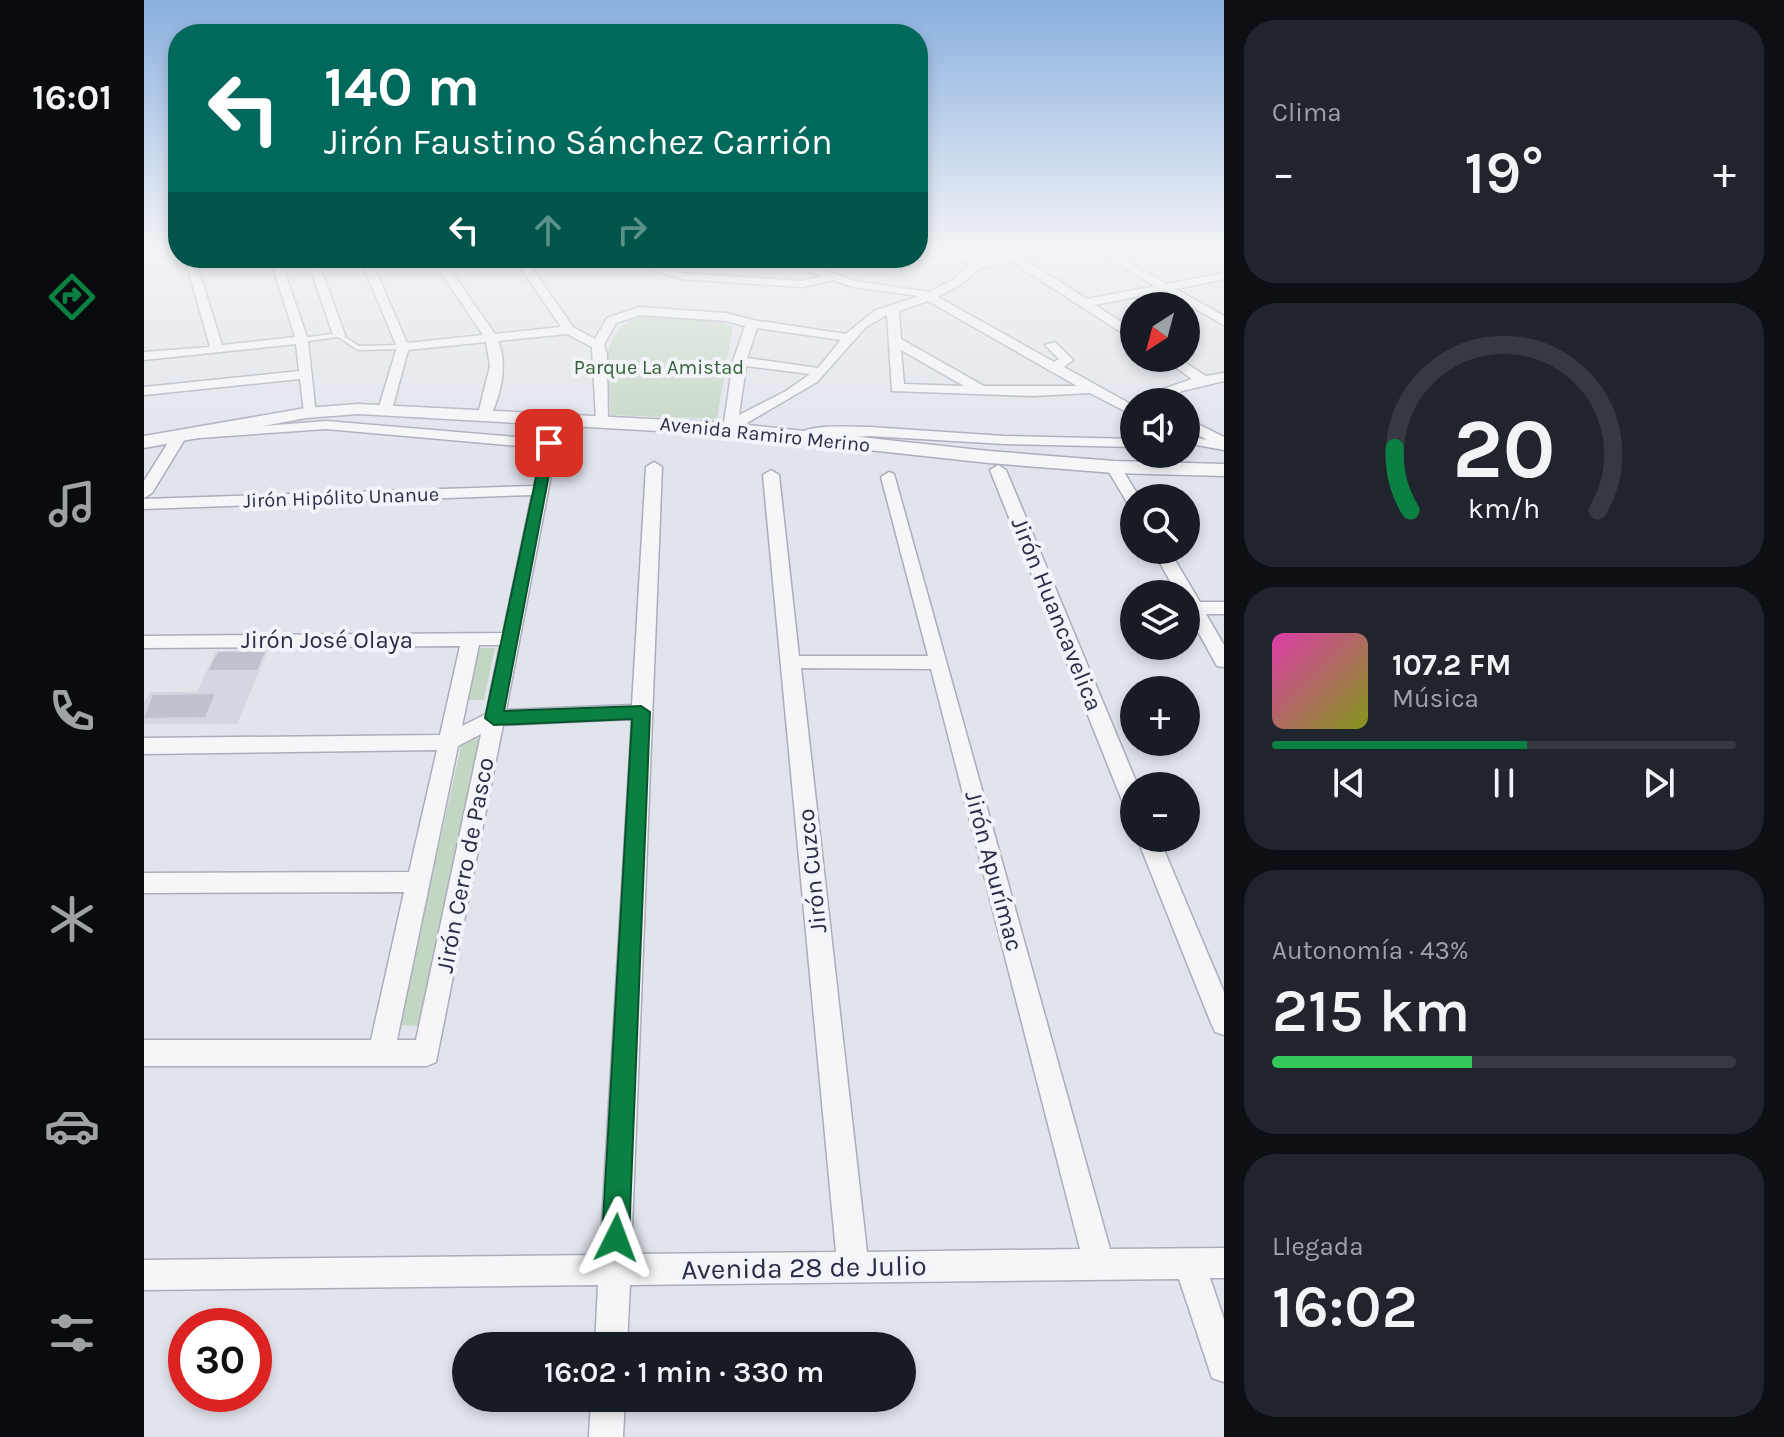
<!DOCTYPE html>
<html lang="es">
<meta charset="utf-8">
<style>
:root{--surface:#171b24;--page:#20242c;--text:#f1f3f6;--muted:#9ea1a6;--line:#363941;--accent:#0b8043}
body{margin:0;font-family:Karla,sans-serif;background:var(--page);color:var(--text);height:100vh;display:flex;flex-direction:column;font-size:30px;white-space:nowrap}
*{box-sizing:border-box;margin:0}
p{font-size:26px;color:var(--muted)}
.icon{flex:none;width:44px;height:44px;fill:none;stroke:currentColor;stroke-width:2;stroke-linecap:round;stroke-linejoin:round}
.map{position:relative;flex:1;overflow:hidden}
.details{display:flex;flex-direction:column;gap:20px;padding:20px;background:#0d0f14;width:560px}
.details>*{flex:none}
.hud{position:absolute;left:24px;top:24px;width:760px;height:244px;border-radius:32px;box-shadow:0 4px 12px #0003;background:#00695c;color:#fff;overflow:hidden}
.needle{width:52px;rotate:216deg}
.controls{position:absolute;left:976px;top:292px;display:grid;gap:16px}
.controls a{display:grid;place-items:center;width:80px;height:80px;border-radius:50%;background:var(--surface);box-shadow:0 4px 12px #0003;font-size:40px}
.speed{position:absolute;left:24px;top:1308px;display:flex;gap:16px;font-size:40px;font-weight:700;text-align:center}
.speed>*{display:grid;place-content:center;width:104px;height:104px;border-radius:50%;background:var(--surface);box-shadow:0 4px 12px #0003;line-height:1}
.speed .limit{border:12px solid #d22;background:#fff;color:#111}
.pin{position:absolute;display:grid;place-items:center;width:68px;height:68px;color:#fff;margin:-34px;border-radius:16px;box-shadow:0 4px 12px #0006}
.me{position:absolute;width:88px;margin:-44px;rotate:3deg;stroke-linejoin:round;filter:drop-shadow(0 0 6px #0008)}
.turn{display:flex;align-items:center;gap:28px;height:168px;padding:0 24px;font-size:36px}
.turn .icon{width:104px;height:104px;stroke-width:2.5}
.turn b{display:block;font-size:56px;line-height:68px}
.lanes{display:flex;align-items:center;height:76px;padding:0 24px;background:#0003;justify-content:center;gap:40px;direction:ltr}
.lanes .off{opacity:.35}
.big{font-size:60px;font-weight:600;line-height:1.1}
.details .tile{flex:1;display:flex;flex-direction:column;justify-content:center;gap:12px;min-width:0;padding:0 28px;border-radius:32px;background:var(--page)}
.details .dial{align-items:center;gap:0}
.dial svg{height:208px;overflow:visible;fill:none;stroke:var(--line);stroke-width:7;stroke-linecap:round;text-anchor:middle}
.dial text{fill:var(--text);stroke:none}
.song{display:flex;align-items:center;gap:24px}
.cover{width:96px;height:96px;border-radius:12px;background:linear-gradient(135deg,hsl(320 70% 55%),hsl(70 70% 35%))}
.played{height:8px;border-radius:4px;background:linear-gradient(90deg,var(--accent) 55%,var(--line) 55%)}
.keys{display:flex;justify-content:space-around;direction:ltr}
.heat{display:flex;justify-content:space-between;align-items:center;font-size:44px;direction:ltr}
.charge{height:12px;border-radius:6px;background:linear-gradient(90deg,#34c759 43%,var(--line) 0)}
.trip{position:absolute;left:308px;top:1332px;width:464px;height:80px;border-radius:40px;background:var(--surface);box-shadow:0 4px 12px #0003;font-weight:600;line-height:80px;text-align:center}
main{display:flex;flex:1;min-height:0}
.tabs{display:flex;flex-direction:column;width:144px;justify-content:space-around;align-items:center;background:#090b0e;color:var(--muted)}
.tabs .icon{width:56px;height:56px}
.tabs .selected{color:var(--accent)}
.tabs b{font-size:36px;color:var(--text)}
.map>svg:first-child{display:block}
.built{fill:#d4d6e1}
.green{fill:#c3d6c3}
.building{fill:#bfc1cf}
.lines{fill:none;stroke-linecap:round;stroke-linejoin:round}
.service-casing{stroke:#aaadba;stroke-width:3}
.minor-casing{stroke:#aaadba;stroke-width:3}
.tertiary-casing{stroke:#aaadba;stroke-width:3}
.service{fill:#f6f6f9;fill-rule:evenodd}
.minor{fill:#f6f6f9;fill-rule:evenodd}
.tertiary{fill:#f6f6f9;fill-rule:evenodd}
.route{fill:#0b8043;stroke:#07532c;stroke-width:2}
.labels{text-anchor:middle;stroke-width:8;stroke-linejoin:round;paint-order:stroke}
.far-park-label{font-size:20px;fill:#356237;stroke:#f2f4f9}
.far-street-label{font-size:20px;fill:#292d45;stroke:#f2f4f9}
.street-label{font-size:24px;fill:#292d45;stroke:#f2f4f9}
.near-street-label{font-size:28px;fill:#292d45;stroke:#f2f4f9}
</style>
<main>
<nav class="tabs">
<b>16:01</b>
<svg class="icon selected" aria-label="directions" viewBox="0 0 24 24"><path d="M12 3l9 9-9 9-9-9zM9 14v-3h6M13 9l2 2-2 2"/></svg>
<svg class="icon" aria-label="music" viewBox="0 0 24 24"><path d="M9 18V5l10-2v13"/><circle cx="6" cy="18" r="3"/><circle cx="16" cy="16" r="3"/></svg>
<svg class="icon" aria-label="phone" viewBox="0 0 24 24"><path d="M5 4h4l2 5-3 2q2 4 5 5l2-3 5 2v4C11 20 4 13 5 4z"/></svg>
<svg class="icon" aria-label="climate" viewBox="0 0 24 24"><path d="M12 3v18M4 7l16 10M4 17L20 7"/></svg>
<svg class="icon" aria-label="car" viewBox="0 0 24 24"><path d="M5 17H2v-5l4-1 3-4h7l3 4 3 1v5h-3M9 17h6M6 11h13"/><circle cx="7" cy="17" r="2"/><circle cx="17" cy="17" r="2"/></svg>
<svg class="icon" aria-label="filters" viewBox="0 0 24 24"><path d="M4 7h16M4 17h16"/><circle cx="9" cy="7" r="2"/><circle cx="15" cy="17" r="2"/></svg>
</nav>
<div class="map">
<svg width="1080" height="1437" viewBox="0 0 1080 1437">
<rect width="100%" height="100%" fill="#e2e4ec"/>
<!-- built -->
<path class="built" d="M124,650l-31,74h-93v-21l6,-11h47l19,-41z"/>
<!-- green -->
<g class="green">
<path d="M497,316l73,4 19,6 -16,93 -106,-4c-3,-37 -16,-85 30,-99z"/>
<path d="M335,648h16l-11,52h-17z"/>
<path d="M333,735l2,6 -58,285 -22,-1 63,-283z"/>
</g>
<!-- building -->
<g class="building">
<path d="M74,652h47l-8,18h-48z"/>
<path d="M71,694l-10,23 -61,1 9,-23z"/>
</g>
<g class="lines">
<!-- service casing -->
<g class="service-casing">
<path id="service" d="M195,333l20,13 44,-1 3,2 -3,2 -45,1 -20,-13 -36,5 -3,-2 3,-2z"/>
</g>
<!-- minor casing -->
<g class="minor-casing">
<g id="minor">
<path d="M805,250h12l18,11 60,-11h23l-38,9 63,40 68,-13 -60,-36h13l59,34 57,-11v6l-48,10 48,27v9l-60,-34 -69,14 39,25v9l-4,-1 -118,-76 -31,6 -21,17 -22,12 116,65 5,-3 -14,-14 10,-3 18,18 -9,7 70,39v10l-44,-23 -57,3 -141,-5 -5,-76 -21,12 -49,55 -87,51 -7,-4 10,-68 12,-35 -19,-5 -86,-6 -24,8 -12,22 3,9 1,69h-10l-2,-3 -4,-73 -25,-13 -69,7c10,23 3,54 -8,76l-12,-3 12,-48 -4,-24 -78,8 -16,60 -7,4 -7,-4 19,-63 -37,-89h34l-21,6 34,79 76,-8 -52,-77h11l53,76 66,-7 -47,-69h11l48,69 22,12 12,-21 32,-11 87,6 27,7 93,14 28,-23 45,-15 -66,-9 -20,-7 -31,7 -120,-8 -68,-21h17l52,15 119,8 19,-5 -15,-6v-4l4,-1 45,16 74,11 23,-12 18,-15zM784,301l149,85h-93l-83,-47 -2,-28zM613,328l84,12 -23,28 -71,-10zM757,350l63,36 -60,-2zM602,366l64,8 -24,17 -47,24z"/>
<path d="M1053,250h13l14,8v7z"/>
<path d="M41,258h10l27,87 73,-8 -25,-79h10l28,82 8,76 -12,-3 -4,-34 -156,16v-8l155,-16 -3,-27 -152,16v-8l66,-5z"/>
<path d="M163,258h10l28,77 -2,3 -10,-3z"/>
<path d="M1019,358h15l28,18 18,-3v8l-42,10 -19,11h-14l14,-13 29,-10z"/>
<path d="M1042,418l38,19v13l-38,-7v-8l21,5 -21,-12z"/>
<path d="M182,421l224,19 7,4 -51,266 126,-5 14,-238 8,-5 8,5 -31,787 205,-2 -73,-777 8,-5 8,5 20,181h129l-47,-179 8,-5 5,2 216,775 114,-1v30h-14l14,41v63l-12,-4 -33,-99 -549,6 -3,61h-32l3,-61 -454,5v-30l456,-5 32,-536 -129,6 -67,337 -9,4h-283v-26h227l33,-148 -260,1v-20l265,-1 28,-122 -293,4v-16l296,-3 20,-89 -316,2v-12l359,-3 29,-138 -388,14v-10l390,-13 8,-38 -216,-19 -141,10 -33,54 -8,5v-17l30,-48zM335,645h21l-14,69 -24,12zM657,668l130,1 149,580 -213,3zM337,734l-65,306h-19l61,-294z"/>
<path d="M726,427l134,9 130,3v8l-130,-3 -134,-8 -69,4 -7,-4c16,-13 55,-9 76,-9z"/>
<path d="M970,462l5,2 21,34h-6v8l-6,-2 -22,-37z"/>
<path d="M854,465l8,5 132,316h-4v25l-8,-2 -3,-6 -133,-333z"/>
<path d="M1009,550h16l31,52h24v12h-18l18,31v22l-7,-1 -31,-56v-16h-9z"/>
<path d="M993,838h22l65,154v43l-9,-3 -4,-9z"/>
<path d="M447,1398h34l-2,39h-34z"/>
</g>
</g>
<!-- tertiary casing -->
<g class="tertiary-casing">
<path id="tertiary" d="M214,404l372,19 259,28 125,10 110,3v12l-110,-3 -125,-10 -259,-28 -372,-21 -52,4 -162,30v-12l162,-28z"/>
</g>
<!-- service -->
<use href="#service" class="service"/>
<!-- minor -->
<use href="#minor" class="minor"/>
<!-- tertiary -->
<use href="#tertiary" class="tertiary"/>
</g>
<!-- sky -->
<linearGradient id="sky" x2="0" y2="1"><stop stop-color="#89afde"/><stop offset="0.55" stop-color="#f2f3f6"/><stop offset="1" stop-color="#f2f3f6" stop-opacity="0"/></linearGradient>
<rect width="1080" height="451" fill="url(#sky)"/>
<!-- route -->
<path class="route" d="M400,440l11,3 -51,268 137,-5 9,6 -21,526 -4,10 -9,4 -10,-4 -4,-10 30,-519 -138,6 -9,-7z"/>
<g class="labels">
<!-- far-park labels -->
<g class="far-park-label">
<text x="515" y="374">Parque La Amistad</text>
</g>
<!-- far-street labels -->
<g class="far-street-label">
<text transform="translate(621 434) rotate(6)" y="7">Avenida Ramiro Merino</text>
<text transform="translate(197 497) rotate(-2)" y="7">Jirón Hipólito Unanue</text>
</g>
<!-- street labels -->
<g class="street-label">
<text transform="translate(913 614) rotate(68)" y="8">Jirón Huancavelica</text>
<text x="183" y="648">Jirón José Olaya</text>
<text transform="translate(321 865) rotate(-79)" y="8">Jirón Cerro de Pasco</text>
<text transform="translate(668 871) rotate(-96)" y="8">Jirón Cuzco</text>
<text transform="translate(850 871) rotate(75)" y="8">Jirón Apurímac</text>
</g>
<!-- near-street labels -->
<g class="near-street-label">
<text transform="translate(660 1267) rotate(-1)" y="10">Avenida 28 de Julio</text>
</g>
</g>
</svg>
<div class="controls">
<a><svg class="needle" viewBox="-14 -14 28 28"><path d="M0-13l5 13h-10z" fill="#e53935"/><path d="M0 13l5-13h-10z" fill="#9ea1a6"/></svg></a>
<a><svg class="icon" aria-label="sound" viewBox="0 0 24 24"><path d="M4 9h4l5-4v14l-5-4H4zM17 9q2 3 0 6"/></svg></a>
<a><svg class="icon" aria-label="search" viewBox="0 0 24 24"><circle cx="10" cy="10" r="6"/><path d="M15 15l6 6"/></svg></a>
<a><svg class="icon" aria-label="layers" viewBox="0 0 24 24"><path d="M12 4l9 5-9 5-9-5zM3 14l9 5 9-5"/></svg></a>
<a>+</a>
<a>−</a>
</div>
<div class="speed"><div class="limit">30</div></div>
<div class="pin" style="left:405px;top:443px;background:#d93025"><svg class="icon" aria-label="arrive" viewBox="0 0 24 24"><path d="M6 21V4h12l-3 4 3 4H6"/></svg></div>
<svg class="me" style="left:472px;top:1238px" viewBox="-20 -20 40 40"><path d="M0-17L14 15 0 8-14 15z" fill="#0b8043" stroke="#fff" stroke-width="4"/></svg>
<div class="trip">16:02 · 1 min · 330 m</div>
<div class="hud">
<div class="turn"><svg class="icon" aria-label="left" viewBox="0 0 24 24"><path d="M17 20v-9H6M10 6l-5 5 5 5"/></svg><div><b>140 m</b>Jirón Faustino Sánchez Carrión</div></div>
<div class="lanes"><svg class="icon" aria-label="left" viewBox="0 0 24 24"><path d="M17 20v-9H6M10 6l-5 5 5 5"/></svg><svg class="icon off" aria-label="ahead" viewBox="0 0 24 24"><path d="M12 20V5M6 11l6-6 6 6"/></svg><svg class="icon off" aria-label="right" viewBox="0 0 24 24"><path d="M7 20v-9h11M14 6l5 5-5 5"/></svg></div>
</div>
</div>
<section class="details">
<div class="tile"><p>Clima</p>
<div class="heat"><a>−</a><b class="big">19°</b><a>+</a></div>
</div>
<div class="tile dial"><svg viewBox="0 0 100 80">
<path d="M14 69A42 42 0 1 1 86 69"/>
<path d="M14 69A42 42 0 0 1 8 45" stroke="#0b8043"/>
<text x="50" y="56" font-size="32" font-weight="700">20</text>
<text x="50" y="72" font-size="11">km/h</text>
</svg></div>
<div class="tile">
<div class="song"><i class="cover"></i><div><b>107.2 FM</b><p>Música</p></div></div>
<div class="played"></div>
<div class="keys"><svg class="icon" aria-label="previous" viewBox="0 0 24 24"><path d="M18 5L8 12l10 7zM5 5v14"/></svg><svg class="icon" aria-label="pause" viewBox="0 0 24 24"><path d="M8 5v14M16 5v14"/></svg><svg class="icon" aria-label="next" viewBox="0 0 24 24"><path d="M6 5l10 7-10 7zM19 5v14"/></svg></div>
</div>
<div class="tile"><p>Autonomía · 43%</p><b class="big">215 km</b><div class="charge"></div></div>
<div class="tile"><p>Llegada</p><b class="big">16:02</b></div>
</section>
</main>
